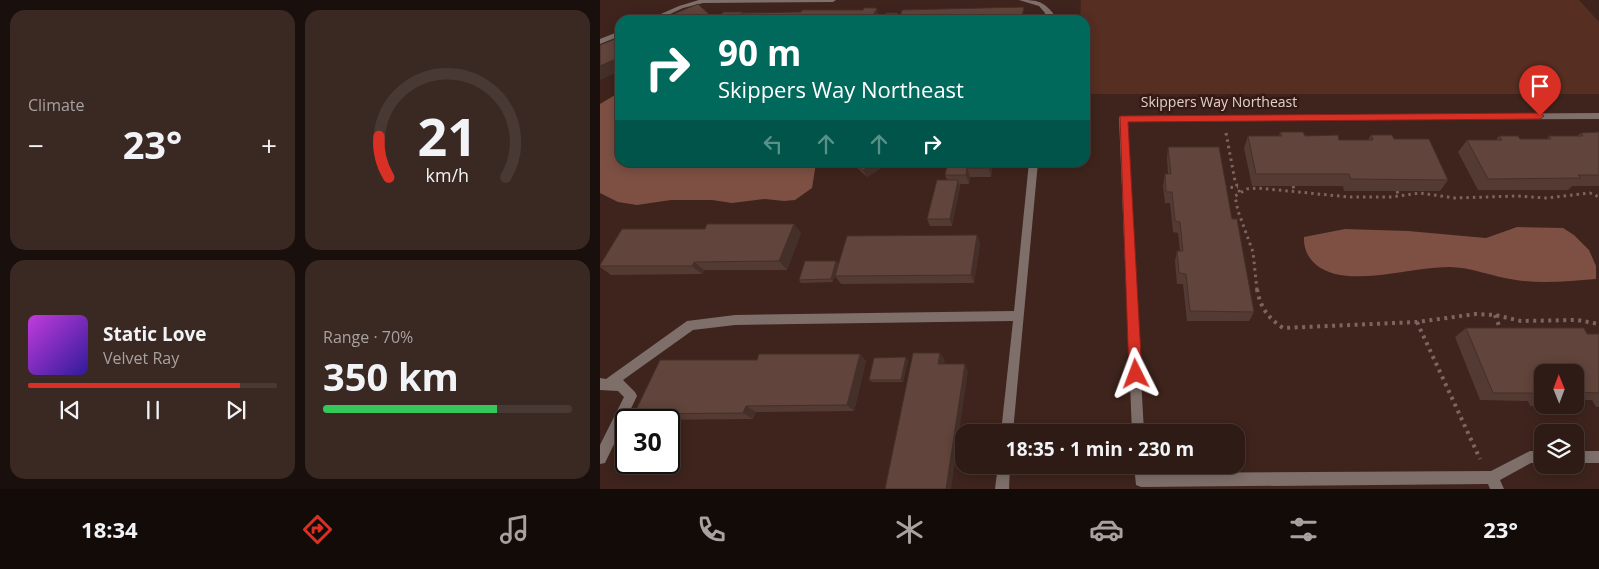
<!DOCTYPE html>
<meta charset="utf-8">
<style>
:root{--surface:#2e1b15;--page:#3a2822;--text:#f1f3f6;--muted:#a7a1a0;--line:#493934;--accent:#d93025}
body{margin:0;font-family:"Open Sans",sans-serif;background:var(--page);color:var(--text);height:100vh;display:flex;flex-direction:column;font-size:19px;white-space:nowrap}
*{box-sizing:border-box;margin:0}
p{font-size:16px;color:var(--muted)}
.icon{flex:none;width:28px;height:28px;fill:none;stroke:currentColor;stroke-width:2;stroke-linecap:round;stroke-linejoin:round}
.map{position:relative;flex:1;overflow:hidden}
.side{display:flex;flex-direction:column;gap:10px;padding:10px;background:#190f0c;width:600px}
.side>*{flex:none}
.banner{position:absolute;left:15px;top:15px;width:475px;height:152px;border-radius:15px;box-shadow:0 2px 12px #0003,0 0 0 1px var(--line);background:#00695c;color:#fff;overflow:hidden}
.needle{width:32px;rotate:359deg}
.fabs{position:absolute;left:934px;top:364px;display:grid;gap:10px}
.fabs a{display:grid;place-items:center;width:50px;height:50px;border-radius:10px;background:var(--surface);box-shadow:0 2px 12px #0003,0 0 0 1px var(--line);font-size:25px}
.speed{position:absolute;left:15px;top:409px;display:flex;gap:10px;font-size:25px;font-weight:700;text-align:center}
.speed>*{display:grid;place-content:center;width:65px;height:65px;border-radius:50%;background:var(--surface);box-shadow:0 2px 12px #0003,0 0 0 1px var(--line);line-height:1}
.speed .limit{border:2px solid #111;border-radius:8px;background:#fff;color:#111}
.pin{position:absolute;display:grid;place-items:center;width:42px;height:42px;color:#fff;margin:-51px -21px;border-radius:50% 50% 50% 0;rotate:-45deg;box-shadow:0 0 5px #0007}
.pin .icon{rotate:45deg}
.me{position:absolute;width:55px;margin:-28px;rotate:357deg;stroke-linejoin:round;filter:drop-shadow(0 0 4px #0008)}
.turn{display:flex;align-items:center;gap:18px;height:105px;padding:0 20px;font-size:22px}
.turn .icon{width:65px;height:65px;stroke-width:2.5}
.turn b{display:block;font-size:35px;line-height:42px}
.lanes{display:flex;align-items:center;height:48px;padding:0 20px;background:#0003;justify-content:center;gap:25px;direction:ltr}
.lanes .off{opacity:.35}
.big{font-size:38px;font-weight:700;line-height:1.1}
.side .widget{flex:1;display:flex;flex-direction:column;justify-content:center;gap:8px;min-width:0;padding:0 18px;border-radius:15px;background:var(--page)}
.side .dial{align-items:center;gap:0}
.dial svg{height:130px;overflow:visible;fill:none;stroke:var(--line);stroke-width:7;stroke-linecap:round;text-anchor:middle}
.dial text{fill:var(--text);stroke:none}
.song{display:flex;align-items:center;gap:15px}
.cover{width:60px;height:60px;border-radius:8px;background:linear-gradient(135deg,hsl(290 70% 55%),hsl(250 70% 35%))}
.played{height:5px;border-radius:2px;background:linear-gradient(90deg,var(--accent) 85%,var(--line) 85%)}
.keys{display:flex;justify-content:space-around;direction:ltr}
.heat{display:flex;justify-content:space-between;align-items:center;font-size:28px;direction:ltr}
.charge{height:8px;border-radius:4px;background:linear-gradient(90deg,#34c759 70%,var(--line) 0)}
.side .tiles{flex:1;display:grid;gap:10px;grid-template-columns:repeat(2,1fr)}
.trip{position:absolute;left:355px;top:424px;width:290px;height:50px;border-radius:15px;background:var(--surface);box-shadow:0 2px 12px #0003,0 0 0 1px var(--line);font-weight:700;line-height:50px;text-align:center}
.tab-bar{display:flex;height:80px;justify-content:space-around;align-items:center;background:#120b08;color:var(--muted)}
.tab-bar .icon{width:35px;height:35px}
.tab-bar .current{color:var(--accent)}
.tab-bar b{font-size:22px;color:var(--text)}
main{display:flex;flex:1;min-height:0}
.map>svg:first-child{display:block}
.green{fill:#562e22}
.water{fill:#7d5043}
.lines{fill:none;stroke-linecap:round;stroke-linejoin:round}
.path-far1{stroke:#7c655e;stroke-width:3;stroke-dasharray:2.5 4;stroke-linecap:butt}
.path{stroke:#7c655e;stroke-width:4;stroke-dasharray:3 4.5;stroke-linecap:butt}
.service{fill:#7e6f6b;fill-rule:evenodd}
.minor{fill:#7e6f6b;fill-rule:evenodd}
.wall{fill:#533a33}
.shaded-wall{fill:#443029}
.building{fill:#61443b;stroke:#443029}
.route{fill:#d93025;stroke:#8d1f18}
.labels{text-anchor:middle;stroke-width:5;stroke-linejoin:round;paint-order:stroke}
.street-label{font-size:14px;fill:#e1cfca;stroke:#341a13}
</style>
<main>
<section class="side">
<div class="tiles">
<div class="widget"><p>Climate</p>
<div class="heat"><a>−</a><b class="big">23°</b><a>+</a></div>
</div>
<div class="widget dial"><svg viewBox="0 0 100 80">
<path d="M14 69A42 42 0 1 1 86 69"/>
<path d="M14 69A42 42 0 0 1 8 44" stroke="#d93025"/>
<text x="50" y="56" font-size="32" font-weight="700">21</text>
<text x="50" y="72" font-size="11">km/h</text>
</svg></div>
<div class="widget">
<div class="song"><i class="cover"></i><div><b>Static Love</b><p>Velvet Ray</p></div></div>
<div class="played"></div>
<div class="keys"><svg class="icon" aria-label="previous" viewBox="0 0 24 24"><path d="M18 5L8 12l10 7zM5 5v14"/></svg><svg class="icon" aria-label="pause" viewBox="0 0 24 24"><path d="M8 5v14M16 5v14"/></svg><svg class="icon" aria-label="next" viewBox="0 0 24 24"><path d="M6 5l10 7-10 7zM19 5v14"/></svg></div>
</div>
<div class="widget"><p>Range · 70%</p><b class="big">350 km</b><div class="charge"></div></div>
</div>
</section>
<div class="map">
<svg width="999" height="489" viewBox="0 0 999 489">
<rect width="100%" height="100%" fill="#3e241c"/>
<!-- green -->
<path class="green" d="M481,0h498l20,22v72h-514v-74h-5z"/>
<!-- water -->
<g class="water">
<path d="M20,92v70l196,1 -4,25 -17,12 -11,1 -19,-2 -33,4 -20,-3h-41l-34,5 -19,-3 -18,-9v-89z"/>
<path d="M917,227l46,1 11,7 15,15 7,16v13c-26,2 -54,5 -80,1 -23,-3 -45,-13 -67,-13 -35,0 -81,15 -114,7 -19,-5 -32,-18 -31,-37l41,-8 63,2 78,7z"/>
</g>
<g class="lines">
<!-- path-far1 -->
<g class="path-far1">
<path d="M626,133l9,48 5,12"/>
<path d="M693,186l2,5"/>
<path d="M624,188l14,-1"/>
<path d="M797,191l2,5"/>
<path d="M657,290l-4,-38 -15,-41 -3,-15 12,-7 11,-1 91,9h42l29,-4 35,5 63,-2 28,2 44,-5 9,4"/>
</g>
<!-- path -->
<g class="path">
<path d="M657,289c3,18 11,29 26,39l134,-6 59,-8 19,1 26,6 56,-1 22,4"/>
<path d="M895,315l6,16"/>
<path d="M817,322l63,137"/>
</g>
<!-- service -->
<g class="service">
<path d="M99,0h137l-3,2 -130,1 -20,5 -26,12h-10l32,-14z"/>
<path d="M419,0c16,0 23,0 34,13v7h-8v-7l-6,-7z"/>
<path d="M20,31v5l-20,8v-5z"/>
<path d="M429,162h9l-25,270h-12l12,-111 -278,4 -42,5 -70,50 12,12 2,4 -32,67 -5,1v-19l24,-48 -6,-6 -18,-1v-12l6,1 81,-58 48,-6 279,-4z"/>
<path d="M398,465h12l-1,24h-14z"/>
</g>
<!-- minor -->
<g class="minor">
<path d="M999,113v6l-472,2 17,311h-12l-13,-314 1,-2z"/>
<path d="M930,451h12v12h-11l-31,17 4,9h-14l-2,-5 -347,3 -5,-2 -2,-20h12l1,8 344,-2z"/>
<rect x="975" y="451" width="24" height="12"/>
</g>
</g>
<!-- wall -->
<g class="wall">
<path d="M298,13l1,4h126l5,3h-145l-1,-2z"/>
<path d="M680,132l59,8h29l3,-5 23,4 54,41 -8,11h-96l-1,-5h-91l-8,-38 4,-12h31z"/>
<path d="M999,132v54h-27l-4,4h-90l-20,-38 9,-12h29l3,-4 21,3h27l2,-3h28l4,-3z"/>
<path d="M568,147l64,72 22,93 -5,9h-62l-4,-37h-6l-2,-23 2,-10h3l-2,-18 -5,-1 -3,-29h-5l-2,-17 2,-12h3l-1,-16z"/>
<path d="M252,162h39l-24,15 -13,-12z"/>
<path d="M348,162h45l-2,15h-21l-1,7h-9v3l-8,39h-22l-3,-7 20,-39 -2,-5z"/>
<path d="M194,224l7,9 -14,37h-83l-2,4 -91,1 -11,-8v-2l105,-36z"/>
<path d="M377,235l3,9 -6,39 -133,1 -6,-8 -2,6 -32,1 -2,-3 40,-16z"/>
<path d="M866,328l121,6h12v73h-3l-4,-7h-17v-28h-33v33h20l-2,1h-30l-2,-5 -48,-1 -25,-63z"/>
<path d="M260,354l6,7 -12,50 -98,1 -3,7 -106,1 -13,-6z"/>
<path d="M308,360l-5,22h-31l-3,-2z"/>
</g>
<!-- shaded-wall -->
<g class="shaded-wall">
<path d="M277,8l3,10 -1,2h-6l-1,-2z"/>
<path d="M298,13l1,4 -1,3h-1v-2z"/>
<path d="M112,17l2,3h-9z"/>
<path d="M20,57v14l-20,9v-14z"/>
<path d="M276,162h15l-24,15 -4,-7z"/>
<path d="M390,162h3l-2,15 -2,-9z"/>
<path d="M367,168l3,9 -1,7 -3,-9z"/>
<path d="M358,180l2,7 -8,39 -2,-7z"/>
<path d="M194,224l7,9 -14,37 -8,-9z"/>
<path d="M377,235l3,9 -6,39 -3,-8z"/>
<path d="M236,261l3,3 -6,18 -2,-3z"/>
<path d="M94,262l10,8 -2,4 -10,-8z"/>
<path d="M340,353l5,7 -3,11 -4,-7z"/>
<path d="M260,354l6,7 -12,50 -7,-6z"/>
<path d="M306,357l2,3 -5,22 -2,-2z"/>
<path d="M365,364l3,7 -17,118h-5z"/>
<path d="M146,406l10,6 -3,7 -10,-6z"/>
</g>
<!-- building -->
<g class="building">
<path d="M98,4l14,13 -7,3h-46z"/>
<path d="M424,7l-2,10h8v3h-138h7l3,-10z"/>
<path d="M264,8h13l-5,10h-3l-1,2h-131l5,-7 59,-1 1,-2h61z"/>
<path d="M123,12h20l-1,1 -5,7h-19z"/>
<path d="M286,13h12l-1,5h-13z"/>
<path d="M20,37v20l-20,9v-21z"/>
<path d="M680,132h23l2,4 33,-1 1,5h34l-2,-5h21l2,4h35l19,41 -97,-1 -2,-5h-93l-8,-38h34z"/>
<path d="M999,132v43h-21l3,3 -93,1 -21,-39h35l-3,-4h19l2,3h31l-2,-3h34l-2,-3z"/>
<path d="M568,147h51l13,72h5l17,93 -64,-1 -4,-37 -7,-1 -2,-22h6l-3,-29 -5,-1 -3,-29h-6l-1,-18h6z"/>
<path d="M255,162h21l-13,8z"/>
<path d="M348,162h42l-1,6h-22l-1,7h-21z"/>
<path d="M337,180h21l-8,39h-23z"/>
<path d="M107,224h87l-15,37 -85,1 -2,4h-92v-1l22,-36h83z"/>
<path d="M377,235l-6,40 -136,1 12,-40z"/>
<path d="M205,261h31l-5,18 -32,1z"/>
<path d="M866,328h118l3,6h12v59l-24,-1v-20h-33v21h-49z"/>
<path d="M313,353h27l-2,11h27l-19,125h-61z"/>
<path d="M159,354h101l-13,51 -101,1 -3,7 -109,1 26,-54h97z"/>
<path d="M306,357l-5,23h-32l5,-22z"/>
</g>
<!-- route -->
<path class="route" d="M940,113l4,3 -4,3 -412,3 14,252 -2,4 -4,2 -5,-2 -2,-4 -9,-258z"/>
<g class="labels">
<!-- street labels -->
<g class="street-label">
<text x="619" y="107">Skippers Way Northeast</text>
</g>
</g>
</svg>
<div class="fabs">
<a><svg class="needle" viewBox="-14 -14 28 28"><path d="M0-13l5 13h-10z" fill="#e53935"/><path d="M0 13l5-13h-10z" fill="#a7a1a0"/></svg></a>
<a><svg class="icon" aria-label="layers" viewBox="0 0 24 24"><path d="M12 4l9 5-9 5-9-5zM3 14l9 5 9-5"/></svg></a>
</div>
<div class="speed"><div class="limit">30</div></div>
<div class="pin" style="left:940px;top:116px;background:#d93025"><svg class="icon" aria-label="arrive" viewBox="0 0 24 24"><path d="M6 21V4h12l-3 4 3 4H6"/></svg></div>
<svg class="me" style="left:536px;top:374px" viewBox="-20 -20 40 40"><path d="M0-17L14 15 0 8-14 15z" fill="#d93025" stroke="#fff" stroke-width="4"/></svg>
<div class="trip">18:35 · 1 min · 230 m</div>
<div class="banner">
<div class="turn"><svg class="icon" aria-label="right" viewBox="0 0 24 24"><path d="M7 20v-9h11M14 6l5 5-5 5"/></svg><div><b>90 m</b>Skippers Way Northeast</div></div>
<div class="lanes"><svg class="icon off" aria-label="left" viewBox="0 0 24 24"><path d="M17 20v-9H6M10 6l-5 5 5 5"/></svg><svg class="icon off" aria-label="ahead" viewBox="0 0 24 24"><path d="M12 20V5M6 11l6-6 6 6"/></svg><svg class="icon off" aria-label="ahead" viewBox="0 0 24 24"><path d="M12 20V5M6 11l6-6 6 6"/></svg><svg class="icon" aria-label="right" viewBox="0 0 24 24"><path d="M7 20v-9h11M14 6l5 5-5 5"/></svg></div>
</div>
</div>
</main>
<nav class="tab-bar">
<b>18:34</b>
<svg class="icon current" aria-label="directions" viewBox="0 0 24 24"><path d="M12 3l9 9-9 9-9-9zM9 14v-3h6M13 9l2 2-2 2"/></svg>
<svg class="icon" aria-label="music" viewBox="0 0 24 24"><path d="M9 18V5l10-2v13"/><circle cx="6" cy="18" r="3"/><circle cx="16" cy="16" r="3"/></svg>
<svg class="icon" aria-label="phone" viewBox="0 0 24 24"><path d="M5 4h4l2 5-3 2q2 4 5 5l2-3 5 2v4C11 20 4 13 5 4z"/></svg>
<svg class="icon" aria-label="climate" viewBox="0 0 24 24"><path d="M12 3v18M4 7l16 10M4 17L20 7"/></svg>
<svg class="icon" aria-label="car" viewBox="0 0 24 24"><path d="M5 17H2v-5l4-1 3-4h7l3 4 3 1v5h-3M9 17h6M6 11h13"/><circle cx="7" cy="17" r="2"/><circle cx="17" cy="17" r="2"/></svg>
<svg class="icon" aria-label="filters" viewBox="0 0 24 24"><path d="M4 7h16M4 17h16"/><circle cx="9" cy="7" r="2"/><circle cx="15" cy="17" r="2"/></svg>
<b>23°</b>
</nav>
